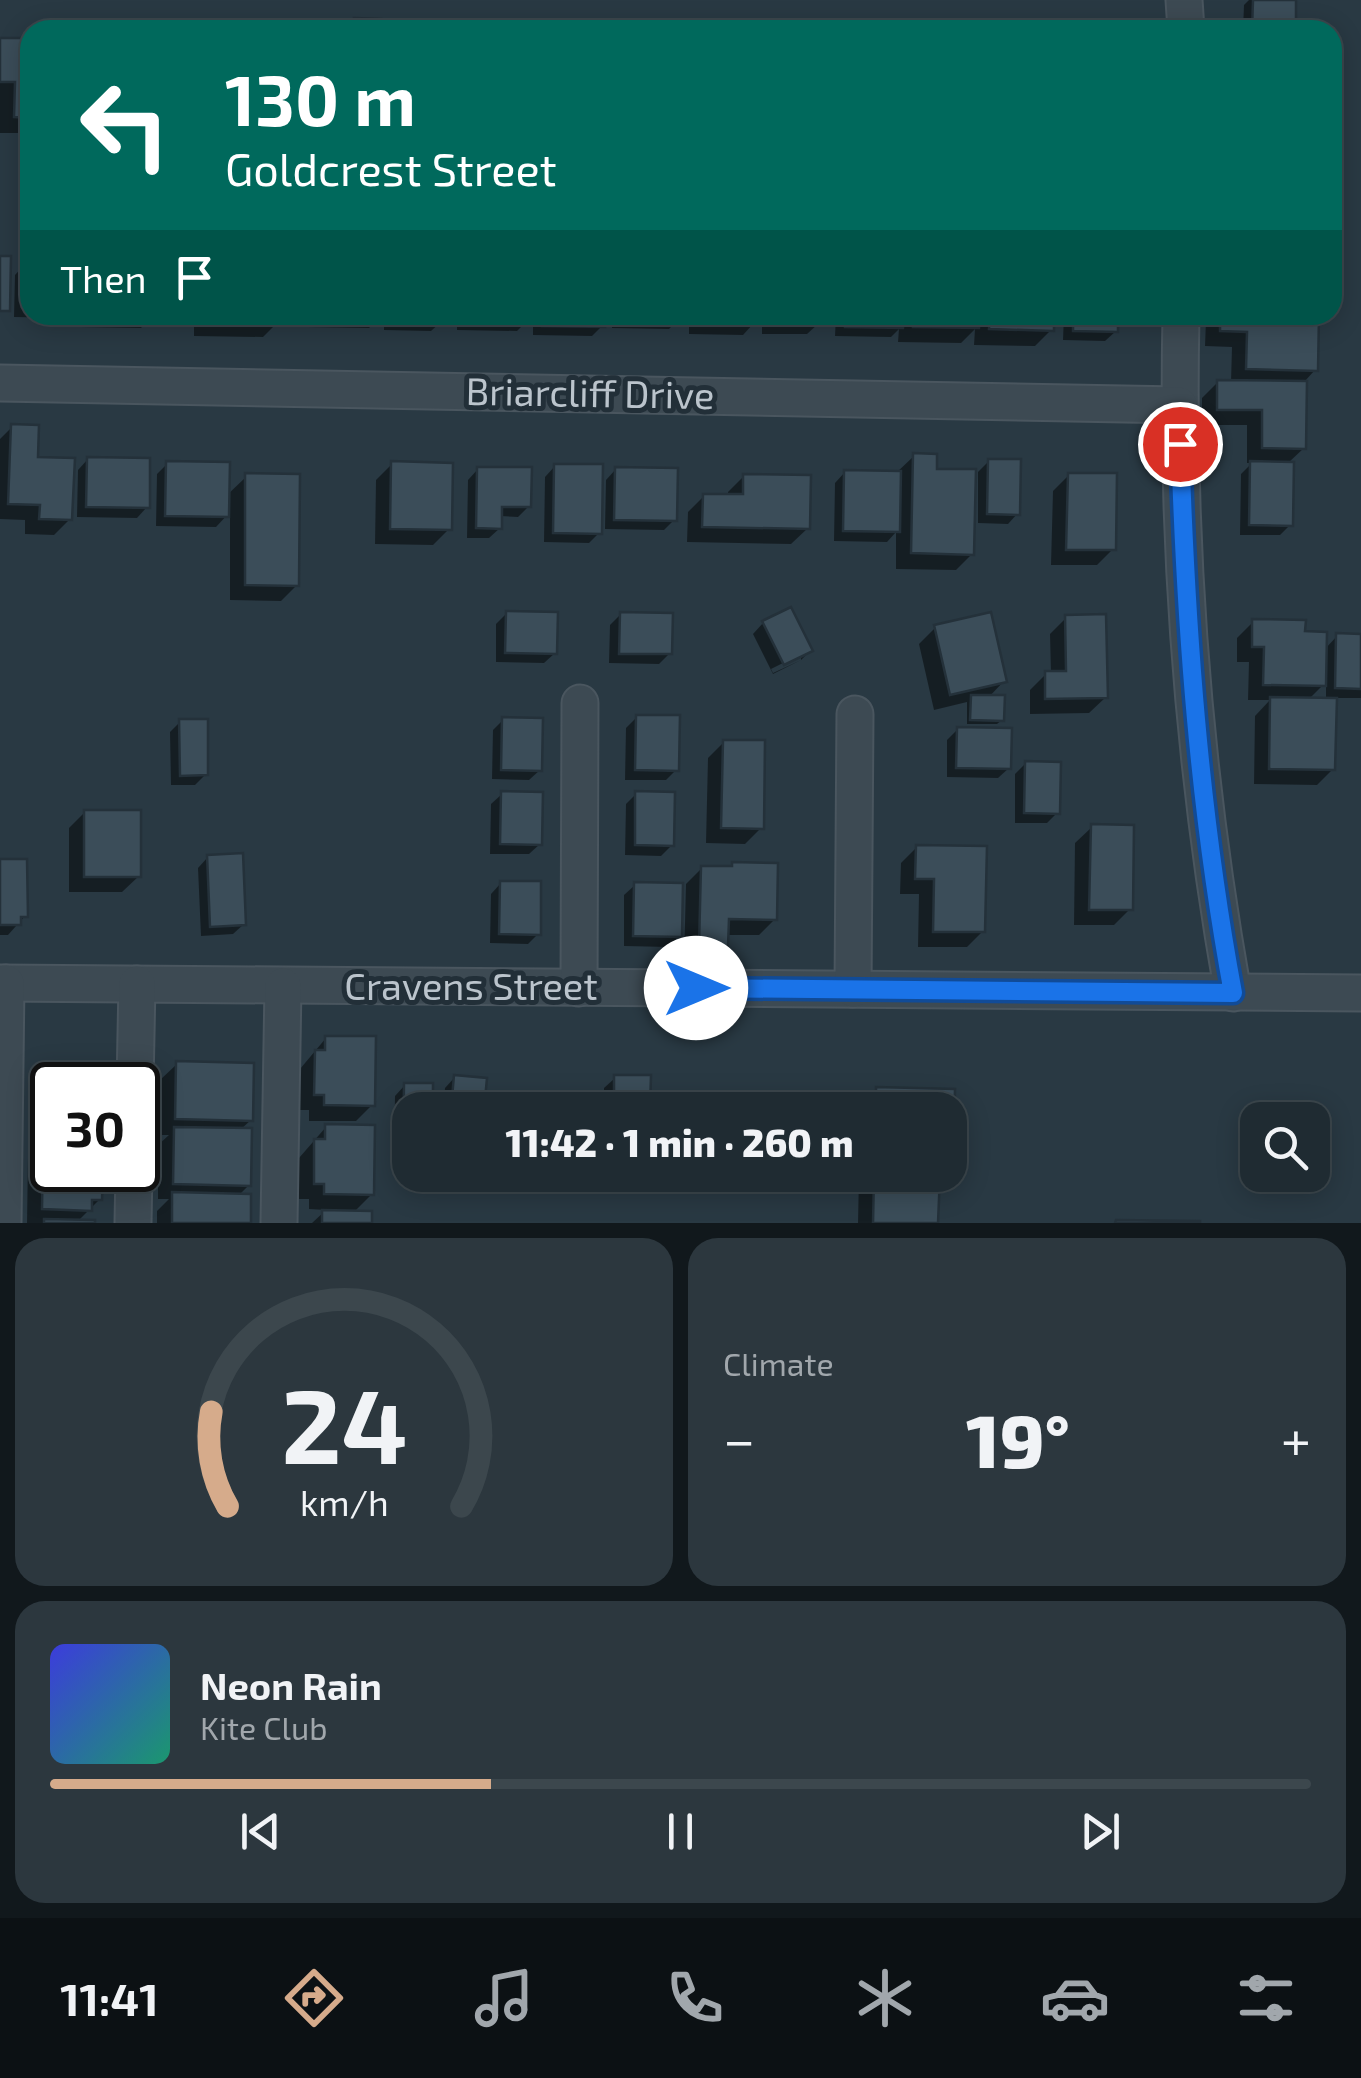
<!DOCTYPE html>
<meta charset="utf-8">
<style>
:root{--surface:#1f2b32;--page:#2c373e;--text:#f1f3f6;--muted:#a1a7ac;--line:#3c474d;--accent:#d6ab8b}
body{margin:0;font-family:"Exo 2",sans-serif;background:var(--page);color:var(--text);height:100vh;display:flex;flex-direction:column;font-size:38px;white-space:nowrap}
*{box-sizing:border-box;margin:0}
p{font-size:32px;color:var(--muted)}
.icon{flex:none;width:55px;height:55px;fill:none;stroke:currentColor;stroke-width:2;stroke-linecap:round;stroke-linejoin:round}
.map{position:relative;height:1223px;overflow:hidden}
.panel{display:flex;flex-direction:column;gap:15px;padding:15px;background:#11181c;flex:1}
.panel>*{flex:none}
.top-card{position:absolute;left:20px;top:20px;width:1322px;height:305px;border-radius:30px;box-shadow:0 5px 25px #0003,0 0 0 2px var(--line);background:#00695c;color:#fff;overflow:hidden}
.tools{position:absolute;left:1240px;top:1102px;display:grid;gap:20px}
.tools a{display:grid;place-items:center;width:90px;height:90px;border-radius:20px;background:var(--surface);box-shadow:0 5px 25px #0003,0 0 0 2px var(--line);font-size:50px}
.speed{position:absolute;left:30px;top:1062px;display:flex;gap:20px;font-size:50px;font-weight:700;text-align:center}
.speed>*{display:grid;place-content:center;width:130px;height:130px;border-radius:50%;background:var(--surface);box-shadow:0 5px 25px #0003,0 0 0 2px var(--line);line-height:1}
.speed .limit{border:5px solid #111;border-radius:15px;background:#fff;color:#111}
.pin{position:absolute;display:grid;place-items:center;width:85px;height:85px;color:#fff;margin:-42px;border:5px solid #fff;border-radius:50%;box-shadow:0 2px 10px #0007}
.me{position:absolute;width:110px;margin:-55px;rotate:90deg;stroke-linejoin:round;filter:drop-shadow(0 0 8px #0008)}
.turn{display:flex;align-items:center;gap:35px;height:210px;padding:0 40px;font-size:45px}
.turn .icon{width:130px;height:130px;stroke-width:2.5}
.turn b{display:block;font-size:70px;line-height:85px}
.then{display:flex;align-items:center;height:95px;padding:0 40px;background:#0003;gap:20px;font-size:38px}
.big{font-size:75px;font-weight:800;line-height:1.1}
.panel .tile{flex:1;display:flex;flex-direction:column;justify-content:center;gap:15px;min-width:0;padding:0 35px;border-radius:30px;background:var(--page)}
.panel .dial{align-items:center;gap:0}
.dial svg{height:260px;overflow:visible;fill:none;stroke:var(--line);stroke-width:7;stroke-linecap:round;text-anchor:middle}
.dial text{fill:var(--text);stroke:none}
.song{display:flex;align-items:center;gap:30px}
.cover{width:120px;height:120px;border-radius:15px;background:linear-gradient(135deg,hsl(240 70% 55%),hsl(160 70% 35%))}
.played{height:10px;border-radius:5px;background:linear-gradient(90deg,var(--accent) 35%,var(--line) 35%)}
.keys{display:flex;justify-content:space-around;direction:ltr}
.heat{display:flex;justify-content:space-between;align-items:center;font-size:55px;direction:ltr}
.panel .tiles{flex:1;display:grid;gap:15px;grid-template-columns:1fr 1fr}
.tile:last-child{grid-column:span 2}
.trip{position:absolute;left:392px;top:1092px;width:575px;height:100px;border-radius:30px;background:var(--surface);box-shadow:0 5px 25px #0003,0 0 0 2px var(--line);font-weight:800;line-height:100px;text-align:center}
.menu{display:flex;height:160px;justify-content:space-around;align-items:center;background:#0c1114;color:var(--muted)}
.menu .icon{width:70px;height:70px}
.menu .current{color:var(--accent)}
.menu b{font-size:45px;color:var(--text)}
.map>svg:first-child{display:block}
.shadow{fill:#0007;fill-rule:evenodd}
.building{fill:#3b4d59;stroke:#24313a;stroke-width:2.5}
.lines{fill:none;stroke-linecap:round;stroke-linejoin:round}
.minor-casing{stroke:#4a565f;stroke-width:39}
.minor{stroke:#3d4a53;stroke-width:35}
.route-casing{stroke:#114b97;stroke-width:25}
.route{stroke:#1a73e8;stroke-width:18}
.labels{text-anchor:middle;stroke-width:10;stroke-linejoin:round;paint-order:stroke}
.street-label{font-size:38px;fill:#bbc4cc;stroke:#222f38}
</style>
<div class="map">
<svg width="1361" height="1223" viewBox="0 0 1361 1223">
<rect width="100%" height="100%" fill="#293943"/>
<!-- shadow -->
<g class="shadow">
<path d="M1249,0h45l-1,30h-50l1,-25z"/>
<path d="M846,27l25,1v2h-27z"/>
<path d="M0,40l21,14h9v79h-30z"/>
<path d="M25,264h5v51h41l-3,3 -54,-1 1,-42z"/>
<path d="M81,315h71l-11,13 -60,-1z"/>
<path d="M194,315h85v6l-16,16 -69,-1z"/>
<path d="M309,315h73l-13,13 -61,-1z"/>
<path d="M384,315h58v6l-11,10 -47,-1z"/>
<path d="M457,315h71v5l-11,11 -60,-1z"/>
<path d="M533,315h69v11l-10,10 -59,-1z"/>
<path d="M612,315h68v3l-11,11 -57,-1z"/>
<path d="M689,315h64v9l-10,11 -54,-1z"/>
<path d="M762,315h56v9l-11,10h-45z"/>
<path d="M836,315h215v15l-16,16 -61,-1 1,-16 -14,14 -63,-1 1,-13 -8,8 -56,-1z"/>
<path d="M1064,315h52v16l-11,10 -42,-1z"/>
<path d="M1210,315h107l-2,55 -10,11 -1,67 -17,16 3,61 -10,10h-40l1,-61 11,-11h-5v-38h-45v-27l16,-16h13l1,-35 -27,-1 1,-26z"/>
<path d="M12,427l58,92 -16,16 -29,-1v-14l-25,-1v-80z"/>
<path d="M914,456l20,15 38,83 -16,16 -60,-1v-37l-9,10 -53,-1 1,-58 10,-11 51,1z"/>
<path d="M88,459l59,48 -10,11 -60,-1 1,-47z"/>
<path d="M989,461l29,52 -10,11 -30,-1v-51z"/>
<path d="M167,464l59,32 21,-20 50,109 -16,16 -51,-1v-88l-14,15 -60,-1 1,-52z"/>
<path d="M392,464l57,65 -16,16 -58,-1 1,-64z"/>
<path d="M555,466l44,67 -10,10 -45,-1 1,-65z"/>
<path d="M478,469l51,37 -11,11 -18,-1v12l-11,10h-22l1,-58z"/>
<path d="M616,469l58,51 -10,10 -59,-1 1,-49z"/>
<path d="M1069,475l44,74 -16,16h-46l2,-74z"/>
<path d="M744,476l64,52 -17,16 -104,-2 1,-30 16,-16 24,1v-5z"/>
<path d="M790,610l20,41 -9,9v-6l-30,15 2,4 28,-13 -28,14 -20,-40 10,-11z"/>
<path d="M507,613l48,40 -11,10 -48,-1v-38z"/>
<path d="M621,614l49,39 -11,11 -50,-1 1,-38z"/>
<path d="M1066,618l40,79 -17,16 -59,1v-24l16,-16h5l-1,-40z"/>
<path d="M1253,622l50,12 22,15 12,-13h24v62h-27l-1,71 -16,16 -63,-1 1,-68 15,-16h-22l1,-38h-12v-24zM1326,682v19l-18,-1z"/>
<path d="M935,628l69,53 -16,17 14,22 -5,4h-30v-22l-33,8 -15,-66z"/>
<path d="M637,717l39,53 -10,10h-41l1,-52z"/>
<path d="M503,720l37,50 -11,10 -37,-1 1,-49z"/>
<path d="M180,722l26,52 -11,11h-24l-1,-53z"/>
<path d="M958,729l51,39 -11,10 -51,-1v-37z"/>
<path d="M724,742l37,86 -16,16 -39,-1 2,-85z"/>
<path d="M1026,763l31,50 -10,10h-32v-49z"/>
<path d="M502,794l38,50 -11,10h-39l1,-50z"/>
<path d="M636,794l36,51 -11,11 -36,-1 1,-51z"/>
<path d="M85,812l54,64 -17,16h-53v-64z"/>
<path d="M1092,827l38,82 -16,16h-40l1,-82z"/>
<path d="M917,847l66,84 -16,16h-49l1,-53h-19l1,-31z"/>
<path d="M208,857l36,67 -11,10 -32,2 -3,-68z"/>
<path d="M0,862l25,54 -17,19h-8z"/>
<path d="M733,864l42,55 -16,16h-33l-1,11 -16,16h-25l2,-78 16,-16 27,1z"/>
<path d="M501,883l37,51 -10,10 -38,-1 1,-49z"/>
<path d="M635,885l44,51 -10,11 -45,-1v-51z"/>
<path d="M326,1038l46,67 -16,16h-47v-11h-10l1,-41z"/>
<path d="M177,1064l74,56 -11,10 9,55 -11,11h11l-1,27h-91v-12l12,-12h-11v-54l11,-10h-9v-55z"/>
<path d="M57,1067l57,18h-62v85h48v29l-23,23 15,1h-65l1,-65 12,-11 1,-64z"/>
<path d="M455,1077l29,3 -3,30h-38l2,-22z"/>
<path d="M615,1078l33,32h-44v-22z"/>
<path d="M405,1085l25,25h-20v52h-16l1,-66z"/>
<path d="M877,1090l76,2 -3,80v-62h-89z"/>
<path d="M326,1127l46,67 -19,19h16v10h-57l14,-13 -17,-1v-10h-10v-41z"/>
<path d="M859,1175h88l-10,10 -1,38h-78z"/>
</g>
<!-- building -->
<g class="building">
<path d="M1253,0h43v30h-44z"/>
<path d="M354,18l27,1v11h-27z"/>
<path d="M250,23l26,1v6h-27z"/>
<path d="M995,23h32l-1,7h-31z"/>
<path d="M0,38h23v13l7,1v66l-16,-1 1,-35h-15z"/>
<path d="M0,256h11l-1,55h-10z"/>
<path d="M24,262h6v46h-7z"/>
<path d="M91,315h63v3l-63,-1z"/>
<path d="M209,315h73v7l-73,-1z"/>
<path d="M318,315h64v4l-64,-1z"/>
<path d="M393,315h51v7l-51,-1z"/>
<path d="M467,315h63v6l-63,-1z"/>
<path d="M542,315h63v12l-63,-1z"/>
<path d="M621,315h61v4l-61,-1z"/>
<path d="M698,315h58v10l-58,-1z"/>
<path d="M771,315h49v10l-49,-1z"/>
<path d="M845,315h59l-1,13 -58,-1z"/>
<path d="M914,315h66l-1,13 -66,-1z"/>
<path d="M990,315h64v16l-65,-2z"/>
<path d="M1073,315h45v17l-45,-1z"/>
<path d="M1220,315h99l-1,56 -72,-2 1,-37 -27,-1z"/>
<path d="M1217,380l90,1 -1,68 -44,-1v-38h-45z"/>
<path d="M11,424l28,1 -1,32 37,1 -3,62 -33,-1 1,-14 -32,-1z"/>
<path d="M913,453l24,1v15h39l-2,86 -63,-2z"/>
<path d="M87,457l63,1v50l-64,-1z"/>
<path d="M988,459h33l-1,56 -33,-1z"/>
<path d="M166,461l64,1 -1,55 -64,-1z"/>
<path d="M391,461l62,2 -1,67 -62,-1z"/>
<path d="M1250,461l44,1 -1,64 -44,-1z"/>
<path d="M554,464h49l-1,70 -49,-1z"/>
<path d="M477,467h55l-1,40h-29v22l-26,-1z"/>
<path d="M615,467l63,1 -1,53 -63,-1z"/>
<path d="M844,470l57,1 -1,61 -57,-1z"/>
<path d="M245,473l55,1 -1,112 -54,-1z"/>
<path d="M1068,473h49l-1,77h-50z"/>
<path d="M743,474l68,1 -1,54 -108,-2 1,-33h40z"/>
<path d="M791,607l22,44 -29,14 -22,-44z"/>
<path d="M506,611l52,1 -1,42 -52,-1z"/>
<path d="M620,612l53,1 -1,41h-53z"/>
<path d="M991,612l16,70 -57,13 -16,-70z"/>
<path d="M1106,614l2,84 -63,1v-28h21l-1,-56z"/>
<path d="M1252,619l54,1 -1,11 22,1 -1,54 -63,-1 1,-38h-12z"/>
<path d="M1336,633l25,1v55l-26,-1z"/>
<path d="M971,695h34l-1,26 -34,-1z"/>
<path d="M1270,697l67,1 -2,72 -66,-1z"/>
<path d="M636,715h44l-1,56 -44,-1z"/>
<path d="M502,717l41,1 -1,53 -41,-1z"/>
<path d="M179,719h29v56l-28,1z"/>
<path d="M957,727l55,1 -1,41 -55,-1z"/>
<path d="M723,740h42l-1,89 -43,-1z"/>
<path d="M1025,761l36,1 -1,52 -36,-1z"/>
<path d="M501,791l42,1 -1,53 -42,-1z"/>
<path d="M635,791l40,1 -1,54 -39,-1z"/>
<rect x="84" y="810" width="57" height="67"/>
<path d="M1091,824l43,1 -1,85h-44z"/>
<path d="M916,845l71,1 -2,86h-52l1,-53h-19z"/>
<path d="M243,853l3,72 -36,2 -3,-72z"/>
<path d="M0,859h27l1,58h-7v8h-21z"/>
<path d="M732,862l46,1 -1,57 -48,-1 -1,28 -29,-1 2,-80h31z"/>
<path d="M500,881h41v54l-42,-1z"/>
<path d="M634,882l49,1 -1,54 -49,-1z"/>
<path d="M325,1036h51l-1,70 -51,-1v-10h-10l1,-45h10z"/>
<path d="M176,1061l78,2 -1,58 -78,-2z"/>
<path d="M56,1064l50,1v15h10v5h-60z"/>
<path d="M454,1075l33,3 -3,32 -33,-1z"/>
<path d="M614,1075h37l-1,35h-36z"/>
<path d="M404,1083h29v27h-23v43l-7,-1z"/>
<path d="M876,1087l79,2 -2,84 -3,-1v-62h-74z"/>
<path d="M522,1098l46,2v10h-47z"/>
<path d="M325,1124l50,1 -1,70 -50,-1v-10h-10v-45h11z"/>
<path d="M174,1127l78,1 -1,58 -78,-2z"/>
<path d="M43,1140h9v30h51l-1,30h-10v11l-50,-2z"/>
<path d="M874,1175h66l-2,48h-65z"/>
<path d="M172,1192l79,2v29h-79z"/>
<path d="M322,1210l50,1v12h-50z"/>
<path d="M44,1219l51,1v3h-51z"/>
<path d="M1116,1220l84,1v2h-85z"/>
</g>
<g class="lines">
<!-- minor casing -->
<g class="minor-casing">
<g id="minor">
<path d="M1184,0l2,30"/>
<path d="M1181,315c-5,228 12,453 52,678"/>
<path d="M0,383l1179,22"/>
<path d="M0,983l1361,10"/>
<path d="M579,988l1,-285"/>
<path d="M853,989l2,-275"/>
<path d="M135,1085l2,-101"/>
<path d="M3,1223l3,-240"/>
<path d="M133,1223l1,-53"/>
<path d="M279,1223l4,-237"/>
</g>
</g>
<!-- minor -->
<use href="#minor" class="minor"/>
</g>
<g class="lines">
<!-- route casing -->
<g class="route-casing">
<path id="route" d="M696,988l537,5c-34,-183 -47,-364 -53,-549"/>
</g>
<!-- route -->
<use href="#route" class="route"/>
</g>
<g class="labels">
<!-- street labels -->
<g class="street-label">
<text transform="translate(590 394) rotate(1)" y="13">Briarcliff Drive</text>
<text x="471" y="1000">Cravens Street</text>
</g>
</g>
</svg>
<div class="tools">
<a><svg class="icon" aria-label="search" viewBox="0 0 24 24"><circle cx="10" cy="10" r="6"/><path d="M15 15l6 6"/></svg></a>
</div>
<div class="speed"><div class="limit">30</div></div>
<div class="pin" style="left:1180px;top:444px;background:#d93025"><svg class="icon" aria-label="arrive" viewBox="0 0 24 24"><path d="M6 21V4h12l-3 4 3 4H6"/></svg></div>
<svg class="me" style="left:696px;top:988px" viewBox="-20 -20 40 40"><circle r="19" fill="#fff"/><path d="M0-13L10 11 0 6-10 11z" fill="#1a73e8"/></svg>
<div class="trip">11:42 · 1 min · 260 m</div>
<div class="top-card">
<div class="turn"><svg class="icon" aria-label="left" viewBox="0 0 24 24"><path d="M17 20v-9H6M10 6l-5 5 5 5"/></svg><div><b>130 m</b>Goldcrest Street</div></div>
<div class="then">Then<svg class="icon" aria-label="arrive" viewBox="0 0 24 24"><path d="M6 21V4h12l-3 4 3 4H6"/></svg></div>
</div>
</div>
<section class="panel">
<div class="tiles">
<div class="tile dial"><svg viewBox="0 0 100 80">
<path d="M14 69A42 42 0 1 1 86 69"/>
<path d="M14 69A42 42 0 0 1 9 40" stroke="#d6ab8b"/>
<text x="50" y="56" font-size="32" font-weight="700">24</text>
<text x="50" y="72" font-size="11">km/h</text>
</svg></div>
<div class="tile"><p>Climate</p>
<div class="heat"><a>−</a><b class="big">19°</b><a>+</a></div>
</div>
<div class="tile">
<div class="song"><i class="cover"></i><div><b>Neon Rain</b><p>Kite Club</p></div></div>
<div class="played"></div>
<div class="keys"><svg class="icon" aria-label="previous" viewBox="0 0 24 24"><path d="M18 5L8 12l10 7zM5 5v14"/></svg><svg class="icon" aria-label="pause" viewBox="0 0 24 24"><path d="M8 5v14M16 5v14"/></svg><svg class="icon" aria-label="next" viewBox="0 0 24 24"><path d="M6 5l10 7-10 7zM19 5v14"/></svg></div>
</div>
</div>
</section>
<nav class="menu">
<b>11:41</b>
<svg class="icon current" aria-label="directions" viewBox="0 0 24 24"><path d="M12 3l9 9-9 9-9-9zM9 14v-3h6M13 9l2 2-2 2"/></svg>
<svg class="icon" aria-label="music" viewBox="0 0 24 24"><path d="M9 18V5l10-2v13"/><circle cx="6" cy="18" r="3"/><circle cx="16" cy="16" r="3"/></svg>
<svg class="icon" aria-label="phone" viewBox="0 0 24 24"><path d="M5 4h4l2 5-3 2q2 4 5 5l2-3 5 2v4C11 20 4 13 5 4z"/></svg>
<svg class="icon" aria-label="climate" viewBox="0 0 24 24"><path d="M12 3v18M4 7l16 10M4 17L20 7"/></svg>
<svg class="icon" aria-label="car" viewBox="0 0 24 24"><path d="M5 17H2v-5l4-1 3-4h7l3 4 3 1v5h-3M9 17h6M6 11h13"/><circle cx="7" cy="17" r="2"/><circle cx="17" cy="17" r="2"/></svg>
<svg class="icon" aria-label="filters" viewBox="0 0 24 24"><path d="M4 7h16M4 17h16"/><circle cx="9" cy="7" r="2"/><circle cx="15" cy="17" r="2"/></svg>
</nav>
